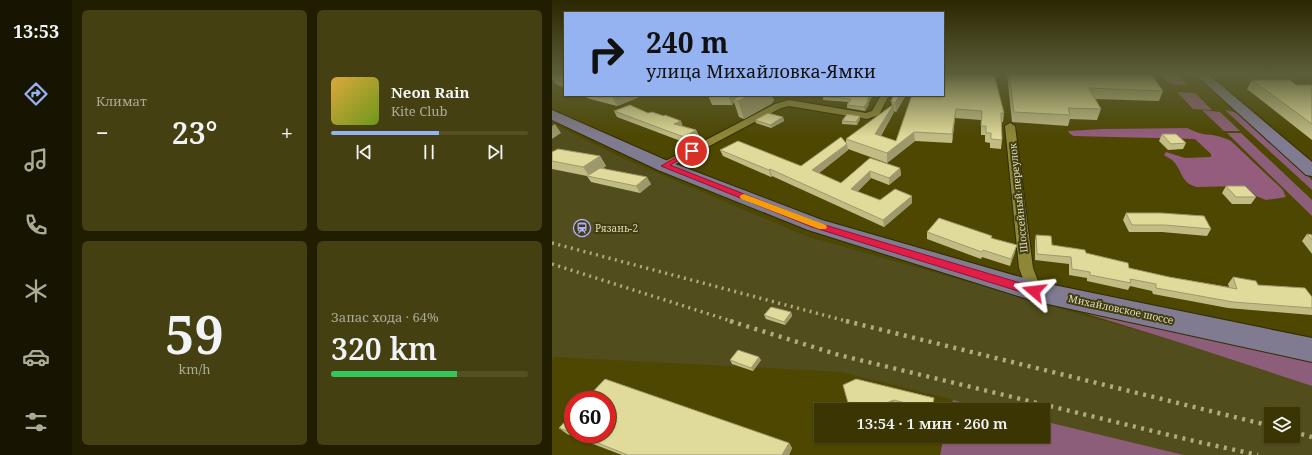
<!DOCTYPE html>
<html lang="ru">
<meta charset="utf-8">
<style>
:root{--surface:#3a3502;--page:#454011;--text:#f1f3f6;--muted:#abab99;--line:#545024;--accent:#95b2f1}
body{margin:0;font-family:"Noto Serif",serif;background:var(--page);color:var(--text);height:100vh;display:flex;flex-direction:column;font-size:15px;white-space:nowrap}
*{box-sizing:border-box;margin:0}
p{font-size:13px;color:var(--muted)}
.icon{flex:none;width:22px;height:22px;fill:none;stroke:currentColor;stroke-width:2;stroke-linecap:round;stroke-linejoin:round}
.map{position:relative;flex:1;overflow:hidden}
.details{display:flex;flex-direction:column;gap:10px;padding:10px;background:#201d01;width:480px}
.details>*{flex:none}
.hud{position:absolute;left:12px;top:12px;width:380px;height:84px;border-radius:0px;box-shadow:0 1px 3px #0004,0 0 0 1px var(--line);background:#95b2f1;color:#111;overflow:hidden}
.controls{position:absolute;left:712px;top:407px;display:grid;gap:8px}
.controls a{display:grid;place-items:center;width:36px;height:36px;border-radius:0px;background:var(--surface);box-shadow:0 1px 3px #0004,0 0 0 1px var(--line);font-size:20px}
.speed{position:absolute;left:12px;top:391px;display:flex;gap:8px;font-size:20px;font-weight:700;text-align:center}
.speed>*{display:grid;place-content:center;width:52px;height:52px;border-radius:50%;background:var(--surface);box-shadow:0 1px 3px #0004,0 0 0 1px var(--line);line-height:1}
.speed .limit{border:6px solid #d22;background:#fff;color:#111}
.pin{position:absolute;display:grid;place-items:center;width:34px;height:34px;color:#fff;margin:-17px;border:2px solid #fff;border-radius:50%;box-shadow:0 1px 4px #0007}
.me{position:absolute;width:44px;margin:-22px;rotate:287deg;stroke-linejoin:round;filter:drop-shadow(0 0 3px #0008)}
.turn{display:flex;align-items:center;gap:14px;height:84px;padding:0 16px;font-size:18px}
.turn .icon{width:52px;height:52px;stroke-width:2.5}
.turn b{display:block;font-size:28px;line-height:34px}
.big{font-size:30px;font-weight:600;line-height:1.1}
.details .widget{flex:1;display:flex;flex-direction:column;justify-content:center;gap:6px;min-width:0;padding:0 14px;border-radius:6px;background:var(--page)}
.details .dial{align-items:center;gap:0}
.dial b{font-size:52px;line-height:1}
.song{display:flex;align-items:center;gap:12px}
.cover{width:48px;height:48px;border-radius:6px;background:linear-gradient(135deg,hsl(40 70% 55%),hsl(80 70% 35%))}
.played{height:4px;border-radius:2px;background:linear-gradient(90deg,var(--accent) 55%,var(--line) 55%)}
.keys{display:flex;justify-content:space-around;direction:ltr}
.heat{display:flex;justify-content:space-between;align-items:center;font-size:22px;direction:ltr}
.charge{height:6px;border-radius:3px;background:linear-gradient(90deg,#34c759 64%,var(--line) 0)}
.details .tiles{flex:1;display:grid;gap:10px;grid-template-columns:repeat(2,1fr)}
.trip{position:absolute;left:262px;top:403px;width:236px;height:40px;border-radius:0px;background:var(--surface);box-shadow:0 1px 3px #0004,0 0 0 1px var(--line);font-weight:600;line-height:40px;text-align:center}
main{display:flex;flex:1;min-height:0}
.tab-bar{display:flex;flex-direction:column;width:72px;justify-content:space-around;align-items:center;background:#171501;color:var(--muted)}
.tab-bar .icon{width:28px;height:28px}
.tab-bar .current{color:var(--accent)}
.tab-bar b{font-size:18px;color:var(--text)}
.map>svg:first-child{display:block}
.built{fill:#514d1d;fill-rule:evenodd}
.green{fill:#8d5e79}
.forest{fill:#945d7e}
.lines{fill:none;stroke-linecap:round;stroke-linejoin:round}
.minor-casing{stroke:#312c00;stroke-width:2}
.primary-casing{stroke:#312c00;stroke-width:2}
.minor{fill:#8e8737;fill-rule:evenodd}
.primary{fill:#807b91;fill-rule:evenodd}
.rail-far1{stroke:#b0ac7b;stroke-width:3.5;stroke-dasharray:2 4.5;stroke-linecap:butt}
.rail{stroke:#b0ac7b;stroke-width:4.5;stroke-dasharray:3 5.5;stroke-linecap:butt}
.wall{fill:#c1bc84}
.shaded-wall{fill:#9d996c}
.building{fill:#e0db9a;stroke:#9d996c}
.route{fill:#e11d48;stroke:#92132f}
.slow{fill:#f59e0b}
.labels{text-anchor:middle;stroke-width:4;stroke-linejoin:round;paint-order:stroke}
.street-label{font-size:10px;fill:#e1deb7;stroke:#403c11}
.poi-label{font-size:10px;fill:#e1deb7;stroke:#403c11;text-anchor:start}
</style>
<main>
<nav class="tab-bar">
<b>13:53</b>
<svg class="icon current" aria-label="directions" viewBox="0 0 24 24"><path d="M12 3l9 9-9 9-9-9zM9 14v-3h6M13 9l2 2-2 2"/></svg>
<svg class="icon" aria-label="music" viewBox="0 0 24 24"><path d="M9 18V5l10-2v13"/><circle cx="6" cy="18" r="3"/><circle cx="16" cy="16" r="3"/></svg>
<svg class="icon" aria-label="phone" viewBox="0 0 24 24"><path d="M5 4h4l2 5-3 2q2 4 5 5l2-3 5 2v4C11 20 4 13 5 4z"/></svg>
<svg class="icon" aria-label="climate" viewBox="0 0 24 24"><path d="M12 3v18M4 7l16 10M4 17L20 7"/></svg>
<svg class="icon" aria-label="car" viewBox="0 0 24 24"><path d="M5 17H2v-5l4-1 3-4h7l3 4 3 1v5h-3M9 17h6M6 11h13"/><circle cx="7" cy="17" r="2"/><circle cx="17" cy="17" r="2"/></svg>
<svg class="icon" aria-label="filters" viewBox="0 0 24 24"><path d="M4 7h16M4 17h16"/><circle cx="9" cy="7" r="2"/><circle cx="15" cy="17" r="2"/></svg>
</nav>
<section class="details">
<div class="tiles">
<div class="widget"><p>Климат</p>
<div class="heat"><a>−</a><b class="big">23°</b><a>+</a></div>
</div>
<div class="widget">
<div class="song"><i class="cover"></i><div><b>Neon Rain</b><p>Kite Club</p></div></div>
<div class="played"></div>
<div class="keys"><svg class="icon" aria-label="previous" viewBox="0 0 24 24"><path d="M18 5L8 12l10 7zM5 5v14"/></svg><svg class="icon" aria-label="pause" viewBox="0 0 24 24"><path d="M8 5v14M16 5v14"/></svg><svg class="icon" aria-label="next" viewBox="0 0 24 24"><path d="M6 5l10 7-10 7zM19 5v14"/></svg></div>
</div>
<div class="widget dial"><b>59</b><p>km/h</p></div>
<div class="widget"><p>Запас хода · 64%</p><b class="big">320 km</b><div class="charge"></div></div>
</div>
</section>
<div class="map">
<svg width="760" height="455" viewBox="0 0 760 455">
<rect width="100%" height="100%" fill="#4d4702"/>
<!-- built -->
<path class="built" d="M0,123l68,34 186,79 369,105 137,45v69h-128l-141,-34v-11h-49l-153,-38 -286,-15 -3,3zM719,414h22v22h-22z"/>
<!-- green -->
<g class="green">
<path d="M608,74h16l11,11 -17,-1z"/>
<path d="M625,92l18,1 17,17 -19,-1z"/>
<path d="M650,110l18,2 20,19h-16z"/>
<path d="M673,110l9,2 7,4 71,64v10z"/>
<path d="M675,133h14l71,67v16z"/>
<path d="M471,294l289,67v25l-137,-45z"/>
<path d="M401,400l41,10h-44z"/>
<path d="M491,421l141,34h-244l4,-19h99z"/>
</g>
<!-- forest -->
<path class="forest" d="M635,128c5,2 11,5 16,6 10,1 18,2 28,7l52,49 3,7 -20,3 -10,-4 -8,-7 -9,-3 -42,1c-17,-4 -14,-17 -25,-27 -2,-2 -6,-3 -8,-5l2,-3 19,6 26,-1v-3l-16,-15 -121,-3 -4,-2 -2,-3 35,-2z"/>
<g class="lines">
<!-- minor casing -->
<g class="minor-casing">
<g id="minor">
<path d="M329,95h8l-10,20 -12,4 -78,-13 -8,2 -113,60 -4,1 -5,-3 1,-2 115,-60 14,-4 77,13 6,-2z"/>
<path d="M458,123l5,3 18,142 9,23 -3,4 -5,2 -5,-2 -10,-27 -14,-142z"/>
</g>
</g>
<!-- primary casing -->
<g class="primary-casing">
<g id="primary">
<path d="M643,74h13l104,88v14l-6,-1z"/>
<path d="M0,110l118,52 152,58 212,61 278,57v24l-278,-61 -226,-71 -150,-60 -106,-50z"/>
</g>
</g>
<!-- minor -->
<use href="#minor" class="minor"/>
<!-- primary -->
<use href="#primary" class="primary"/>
<!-- rail-far1 -->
<g class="rail-far1">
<path d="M0,243l298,79"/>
<path d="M0,264l182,58"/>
</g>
<!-- rail -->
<g class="rail">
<path d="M178,321l109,34 355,86 64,14"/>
<path d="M294,321l425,105"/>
<path d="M741,432l19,5"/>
</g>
</g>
<!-- wall -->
<g class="wall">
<path d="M0,74h13v14l-9,-4 -4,-6z"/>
<path d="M455,74h144l12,17 -4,10 -64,-2 6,10 -4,11 -27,-1 -2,7 -56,-4z"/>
<path d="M700,80l44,5h16v55l-65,-51z"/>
<path d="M29,95h80l-2,1 -15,-1 -27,11 -27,-7z"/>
<path d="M156,95h31l-1,2 36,3 -3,4 -27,15 -5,-2 -5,-15 -2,3h-20z"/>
<path d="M321,95l-4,7v2l-4,7 -18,-3v-3l1,-3 -25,-2v-4z"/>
<path d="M342,95h12l-10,17 -2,-1v1l-13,24 15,5 16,-46 92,18 -1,9h-1v18l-1,9 -11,-1v-5l-5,-1v-7h-4v-15l-26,-2 -3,25 -37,-2 -28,22 -39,-14v1l-29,23 22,10 29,-25 30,10 1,7 -12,10 -18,-7 -14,14 23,8 32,3 -28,24 -112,-51 -1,1 -48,-21 -3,-6 81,16 45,-23v-4l46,-34 -1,-4z"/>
<path d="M62,111l34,2 35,13 13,4 3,6 -13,7 -69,-26z"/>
<path d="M308,116v3l-3,6 -15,-1v-3z"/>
<path d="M231,117l1,4 -13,7 -15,-5 -1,-3z"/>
<path d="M610,134l24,9 -3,6 -15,1 -9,-9z"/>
<path d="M0,152l48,4 6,10 -3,2 48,16 -11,9 -49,-11 -4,-6 -35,-7z"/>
<path d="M674,186l30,11 -5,7h-19l-10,-11z"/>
<path d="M574,213l85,16 -4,7 -45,-4h-33l-6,-12z"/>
<path d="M375,232l65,6 23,14 -5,14 -28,-9 -1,2 -54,-20z"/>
<path d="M755,234l5,1v19l-10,-13z"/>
<path d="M484,235l16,10 34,8 43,15 40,9 60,10 -1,-3 5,-7 25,8 54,23v7l-84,-7 -75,-14 -1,-3 -22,-5 -2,4 -41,-9v-3l-18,-3v-11l-34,-4v-19z"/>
<path d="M239,312l1,4 -7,9 -19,-6 -2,-4z"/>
<path d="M178,360h31l-8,11 -21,-7z"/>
<path d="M304,379l78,19 -2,12h-12l-26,-7z"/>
<path d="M21,413v21h34l182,9 3,5 -3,7h-167l-55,-21 -8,-6z"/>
</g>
<!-- shaded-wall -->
<g class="shaded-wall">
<path d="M59,95h33l-27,11z"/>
<path d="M176,95h11l-4,5 -2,-1 1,3 -2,3z"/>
<path d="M198,95h22l2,5 -3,4 -27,15 -6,-18z"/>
<path d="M318,95h3l-4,7v2l-4,7 -1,-4 3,-7z"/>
<path d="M348,95h6l-10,17 -1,-9z"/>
<path d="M342,104v8l-18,32 -1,-10z"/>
<path d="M404,109l-1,9 -3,25v-9z"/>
<path d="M308,116v3l-3,6 -1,-3z"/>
<path d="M231,117l1,4 -13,7 -1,-3z"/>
<path d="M129,121l2,5 -9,-2z"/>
<path d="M3,124l6,9 -9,6v-13z"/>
<path d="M144,130l3,6 -13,7 -2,-6z"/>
<path d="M362,132l1,9 -28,22v-10z"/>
<path d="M295,144l1,6 -34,27 -2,-7z"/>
<path d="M48,156l6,10 -16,11 -7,-10z"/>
<path d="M348,168l1,7 -12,10v-7z"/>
<path d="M218,169l2,7 -1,1 -2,-7z"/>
<path d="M318,171l1,7 -18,18 -2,-7z"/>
<path d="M95,177l4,7 -11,9 -4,-7z"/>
<path d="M360,196v7l-28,24 -1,-7z"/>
<path d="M465,245l-2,7 -5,14 1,-7z"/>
<path d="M239,312l1,4 -7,9 -1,-3z"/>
<path d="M207,357l2,3 -8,11 -2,-3z"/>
<path d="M342,400v3l-17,7h-9z"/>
<path d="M237,443l3,5 -3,7h-7z"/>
</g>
<!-- building -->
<g class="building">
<path d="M3,74h10v4z"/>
<path d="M391,74h51l10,39h-3l1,27 -11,-1v-6h-5v-7h-5l1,-15 -26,-2 -4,25 -38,-2 -27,21 -41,-14 48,-35 -19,30 21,7 16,-46h31z"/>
<path d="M457,74h142l12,17 -74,-3 12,21 -33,-1 2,7 -56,-3z"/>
<path d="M700,80h38l6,5h16v39z"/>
<path d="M190,95h8l-12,6 -5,-2z"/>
<path d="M272,95h46l-3,5h2l-5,7 -17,-2 4,-6 -28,-3z"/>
<path d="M342,95h6l-5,8 -4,-2z"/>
<path d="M78,105l18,8 4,-1 12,4 1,-1 16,6 -7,3 22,6 -12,7 -70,-26z"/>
<path d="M216,113l15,4 -13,8 -15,-5z"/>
<path d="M295,114l13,2 -4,6 -14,-1z"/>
<path d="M610,134h14l10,9 -15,1z"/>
<path d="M289,137l6,7 -35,26 29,13 29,-25 30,10 -11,10 -19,-7 -19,18 29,11 15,-11 17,7 -29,24 -113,-51 -1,1 -49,-20 18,-9 63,25z"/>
<path d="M6,149l42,7 -17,11 -31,-6v-9z"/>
<path d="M48,168l47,9 -11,9 -49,-10z"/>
<path d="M674,186h19l11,11h-20z"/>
<path d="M574,213h35l43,3 7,13 -46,-4h-33z"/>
<path d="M387,218l53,18 -1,2 26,7 -6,14 -28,-9 -1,2 -55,-20z"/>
<path d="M755,234l5,1v5z"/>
<path d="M484,235l15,1 1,9 33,5 1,3 42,10 1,5 40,9 68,12 -4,-12 23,4 2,4 47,3 7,9v11l-79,-6 -77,-14v-4l-26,-5 1,4 -41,-8v-3l-18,-3 -1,-12 -34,-3z"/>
<path d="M219,307l20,5 -7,10 -20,-7z"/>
<path d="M186,350l21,7 -8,11 -21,-8z"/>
<path d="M53,379l184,64 -7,12h-154l-53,-21h32v-34h-22z"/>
<path d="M304,379l78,19 -2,12 -38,-10 -26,10h-18l-7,-25z"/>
<path d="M21,413v20l-14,-5z"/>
</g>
<!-- sky -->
<linearGradient id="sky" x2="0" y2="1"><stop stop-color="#2a2701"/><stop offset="0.54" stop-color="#5c5e39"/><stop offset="1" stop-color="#5c5e39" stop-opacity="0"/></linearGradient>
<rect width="760" height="137" fill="url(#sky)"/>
<!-- route -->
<path class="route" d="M138,149h2l4,2 -26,14 148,58 216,64 4,1 1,3 -1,3 -4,2 -222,-69 -151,-61z"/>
<!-- slow -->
<path class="slow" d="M192,194l82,31 1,2 -1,2h-7l-78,-30 -1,-2 1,-2z"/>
<!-- icons -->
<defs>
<g id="station-ring" transform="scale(0.9)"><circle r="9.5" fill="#403c11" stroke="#aeaefa" stroke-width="1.5"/><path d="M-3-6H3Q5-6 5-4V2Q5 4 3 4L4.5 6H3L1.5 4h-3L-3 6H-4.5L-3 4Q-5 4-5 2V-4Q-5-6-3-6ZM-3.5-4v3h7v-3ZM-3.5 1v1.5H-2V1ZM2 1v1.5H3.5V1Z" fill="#aeaefa"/></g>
</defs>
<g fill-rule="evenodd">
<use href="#station-ring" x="30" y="228"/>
</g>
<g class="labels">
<!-- street labels -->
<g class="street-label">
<text transform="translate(466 198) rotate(-96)" y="4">Шоссейный переулок</text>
<text transform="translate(569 309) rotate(12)" y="4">Михайловское шоссе</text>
</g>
<!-- poi labels -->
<g class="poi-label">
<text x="43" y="232">Рязань-2</text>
</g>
</g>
</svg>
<div class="controls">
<a><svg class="icon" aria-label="layers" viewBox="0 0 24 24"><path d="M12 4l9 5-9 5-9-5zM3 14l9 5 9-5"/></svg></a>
</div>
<div class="speed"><div class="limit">60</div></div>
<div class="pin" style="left:140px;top:151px;background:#d93025"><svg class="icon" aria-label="arrive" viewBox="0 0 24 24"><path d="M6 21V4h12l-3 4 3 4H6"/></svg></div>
<svg class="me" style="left:482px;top:291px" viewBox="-20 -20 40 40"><path d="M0-17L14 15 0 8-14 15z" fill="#e11d48" stroke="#fff" stroke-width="4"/></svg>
<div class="trip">13:54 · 1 мин · 260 m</div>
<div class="hud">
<div class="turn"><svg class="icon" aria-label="right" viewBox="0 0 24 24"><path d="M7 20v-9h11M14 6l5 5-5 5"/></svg><div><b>240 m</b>улица Михайловка-Ямки</div></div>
</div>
</div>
</main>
